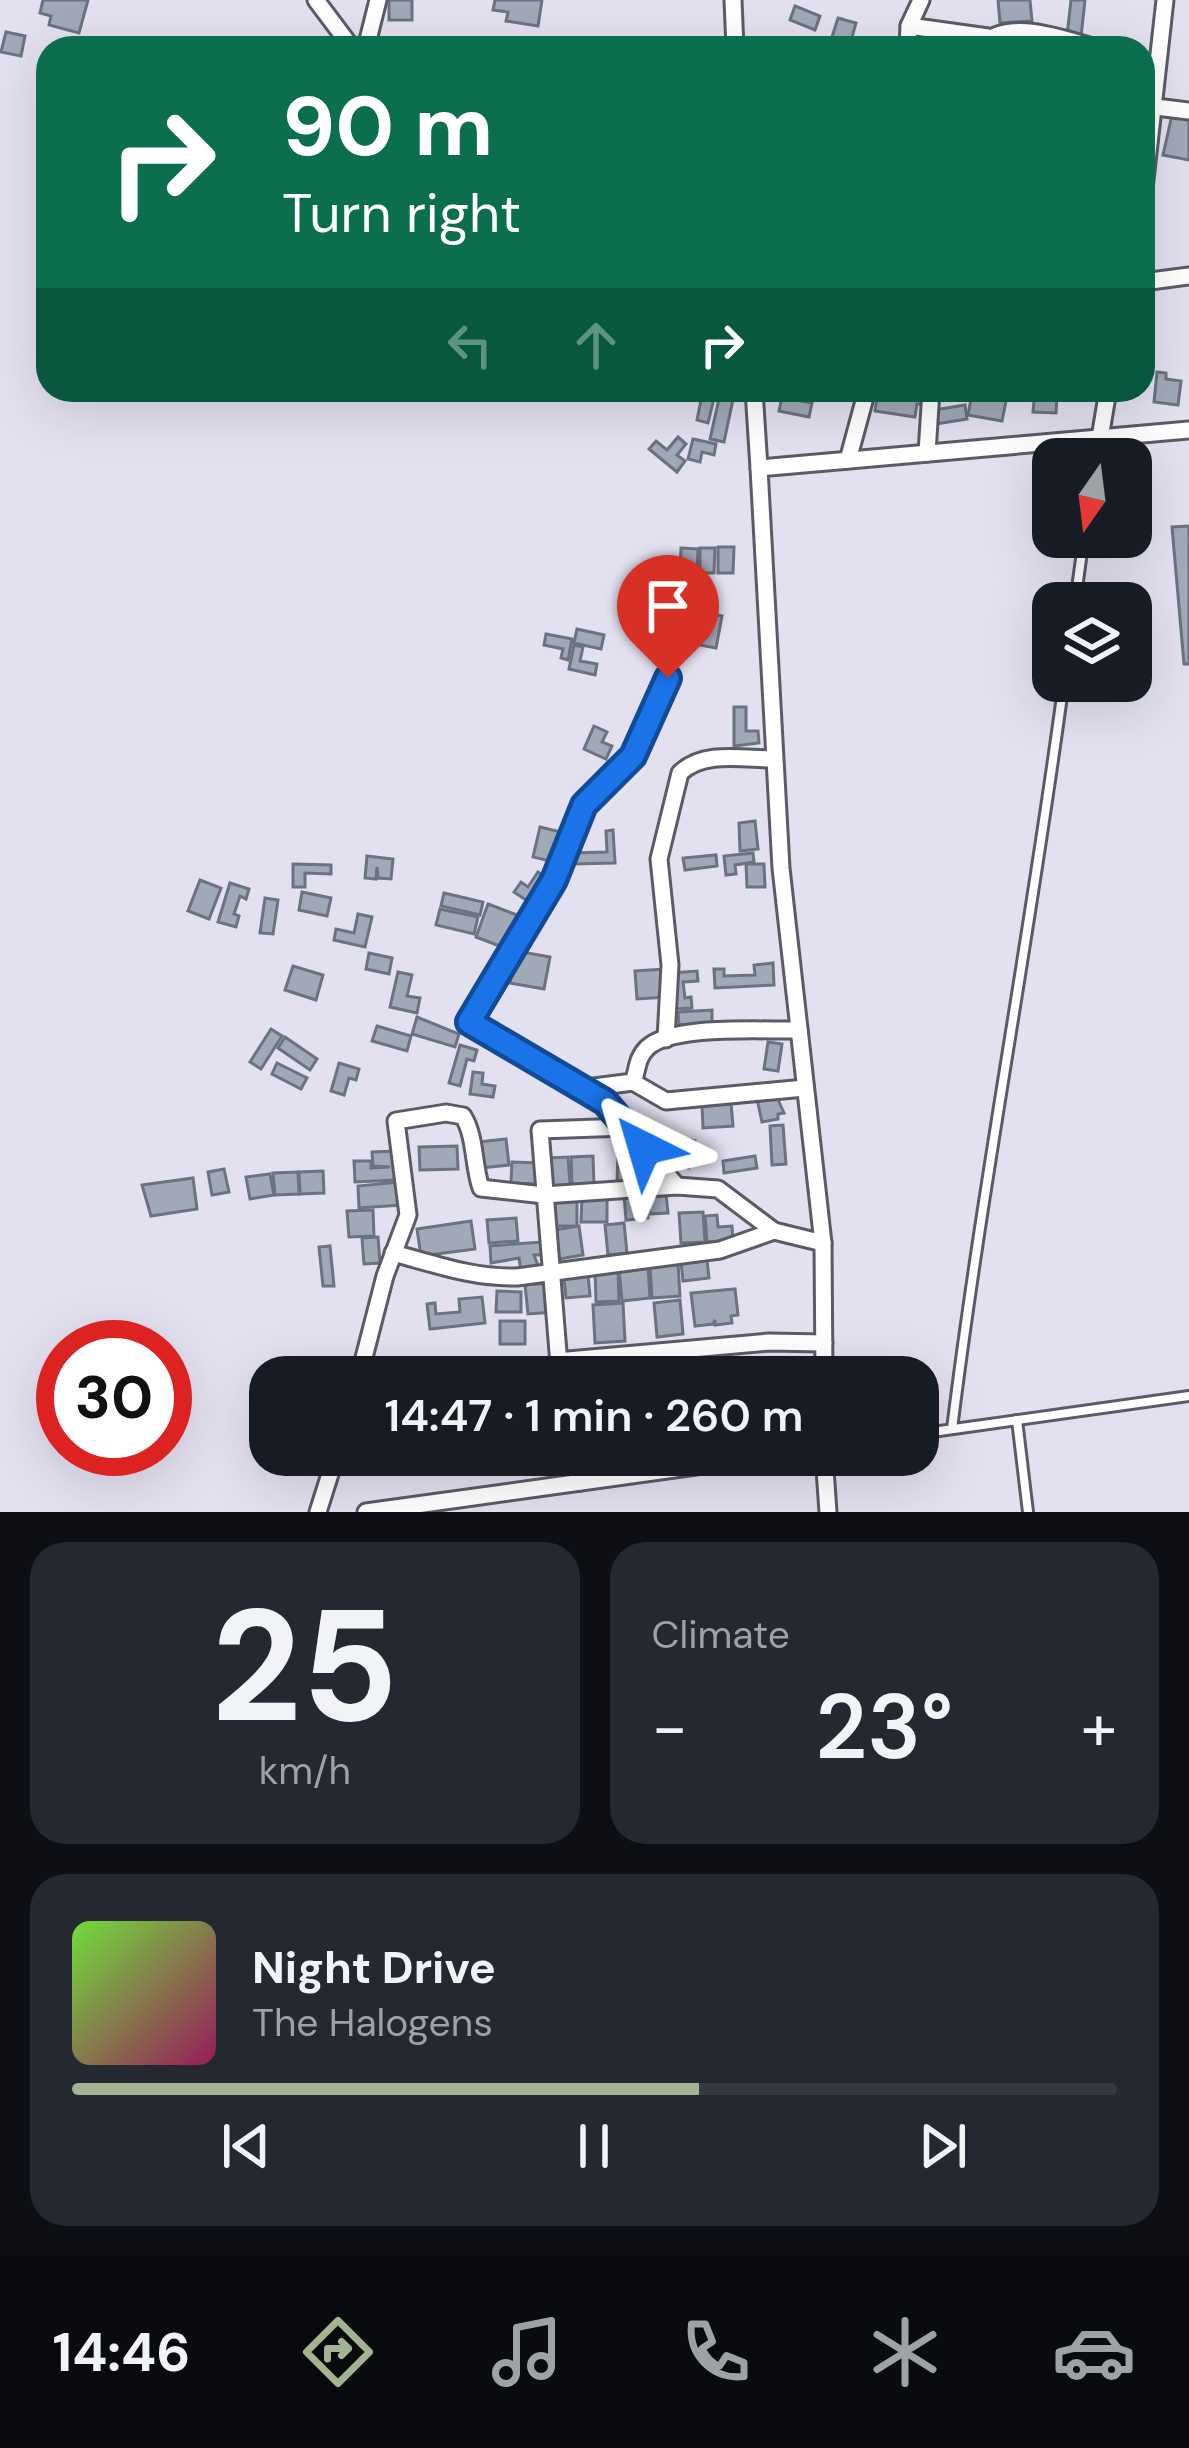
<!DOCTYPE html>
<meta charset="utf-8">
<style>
:root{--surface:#171b24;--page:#242831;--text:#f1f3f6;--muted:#9ea1a6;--line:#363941;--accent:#a3b393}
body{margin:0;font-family:"DM Sans",sans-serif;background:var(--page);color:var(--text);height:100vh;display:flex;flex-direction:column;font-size:45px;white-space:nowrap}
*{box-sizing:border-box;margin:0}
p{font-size:39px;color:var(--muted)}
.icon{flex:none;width:66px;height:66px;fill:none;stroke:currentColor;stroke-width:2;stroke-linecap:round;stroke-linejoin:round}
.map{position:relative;height:1512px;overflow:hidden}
.panel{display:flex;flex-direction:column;gap:30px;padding:30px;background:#0d0f14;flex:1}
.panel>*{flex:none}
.guide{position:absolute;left:36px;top:36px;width:1119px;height:366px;border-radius:36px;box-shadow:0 12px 48px #0002;background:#0b6e4f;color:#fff;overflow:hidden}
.needle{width:78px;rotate:194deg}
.fabs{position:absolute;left:1032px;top:438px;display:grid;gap:24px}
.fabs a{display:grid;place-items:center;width:120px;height:120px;border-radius:24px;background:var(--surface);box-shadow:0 12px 48px #0002;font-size:60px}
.speed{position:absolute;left:36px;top:1320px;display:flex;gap:24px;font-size:60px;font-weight:700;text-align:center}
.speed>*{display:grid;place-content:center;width:156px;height:156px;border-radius:50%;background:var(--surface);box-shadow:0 12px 48px #0002;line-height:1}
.speed .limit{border:18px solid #d22;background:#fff;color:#111}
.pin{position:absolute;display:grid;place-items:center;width:102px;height:102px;color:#fff;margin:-123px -51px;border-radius:50% 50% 50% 0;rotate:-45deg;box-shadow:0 0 12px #0007}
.pin .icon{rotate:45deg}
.me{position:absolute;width:132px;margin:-66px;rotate:320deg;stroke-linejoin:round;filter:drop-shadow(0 0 9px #0008)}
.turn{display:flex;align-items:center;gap:42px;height:252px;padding:0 48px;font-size:54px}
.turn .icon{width:156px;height:156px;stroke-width:2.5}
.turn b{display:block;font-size:84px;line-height:102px}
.lanes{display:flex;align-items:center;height:114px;padding:0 48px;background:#0003;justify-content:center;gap:60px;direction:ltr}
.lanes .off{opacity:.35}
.big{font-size:90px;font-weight:600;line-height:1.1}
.panel .card{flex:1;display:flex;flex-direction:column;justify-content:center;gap:18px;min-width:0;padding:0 42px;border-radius:36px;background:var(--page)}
.panel .dial{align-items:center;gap:0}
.dial b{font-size:156px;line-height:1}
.song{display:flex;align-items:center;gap:36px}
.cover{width:144px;height:144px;border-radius:18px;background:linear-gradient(135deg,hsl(100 70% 55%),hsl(330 70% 35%))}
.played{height:12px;border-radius:6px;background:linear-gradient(90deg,var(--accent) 60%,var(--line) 60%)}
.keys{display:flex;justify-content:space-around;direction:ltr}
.heat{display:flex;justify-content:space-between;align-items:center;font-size:66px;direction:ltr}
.panel .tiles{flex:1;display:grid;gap:30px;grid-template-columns:1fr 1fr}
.card:last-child{grid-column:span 2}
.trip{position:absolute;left:249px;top:1356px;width:690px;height:120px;border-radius:36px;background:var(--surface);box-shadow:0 12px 48px #0002;font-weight:600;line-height:120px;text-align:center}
.tab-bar{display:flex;height:192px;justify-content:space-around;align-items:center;background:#090b0e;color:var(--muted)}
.tab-bar .icon{width:84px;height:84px}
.tab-bar .current{color:var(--accent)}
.tab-bar b{font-size:54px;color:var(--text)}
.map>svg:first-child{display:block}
.building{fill:#a1a9b7;stroke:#6b7280;stroke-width:3}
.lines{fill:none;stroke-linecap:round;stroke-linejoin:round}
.lane-casing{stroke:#5d5a68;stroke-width:14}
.street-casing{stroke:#5d5a68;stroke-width:21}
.lane{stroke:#fff;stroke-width:8}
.street{stroke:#fff;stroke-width:15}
.route-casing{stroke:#114b97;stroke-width:30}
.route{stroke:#1a73e8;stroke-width:21}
</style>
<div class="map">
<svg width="1189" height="1512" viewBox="0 0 1189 1512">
<rect width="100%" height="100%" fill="#e3e0f0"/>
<!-- building -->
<g class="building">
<path d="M43,0h45l-9,33 -30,-8 2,-9 -11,-3z"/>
<rect x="389" y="0" width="23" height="20"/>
<path d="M495,0h47l-4,26 -32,-5 2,-9 -15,-2z"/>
<path d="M998,0h32l2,21 -32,2z"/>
<path d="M1071,0h14l-4,37 -14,-1z"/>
<path d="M795,6l25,10 -5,14 -25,-10z"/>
<path d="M838,18l18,5 -7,25 -19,-5z"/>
<path d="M6,32l19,4 -4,20 -20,-4z"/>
<path d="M1172,115l17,4v41l-26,-5z"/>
<path d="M1157,372l9,1v6l15,2 -3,24 -24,-3z"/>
<path d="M703,390h13l-8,33 -11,-3z"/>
<path d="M721,390h14l-11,52 -14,-3z"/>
<path d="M878,390h41l-1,4h5l-1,10h-5l-2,13 -40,-6z"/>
<path d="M1035,390h22l-11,1v5l11,1 -1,16 -23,-1z"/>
<path d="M972,394l34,7 -4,20 -34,-6z"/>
<path d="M782,397l30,6 -3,14 -30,-6z"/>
<path d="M965,405l2,14 -31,5 -2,-14z"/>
<path d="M678,437l8,7 -9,11 8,6 -8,11 -28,-23 7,-8 11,9z"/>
<path d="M693,439l23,5 -2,11 -12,-3 -2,10 -12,-3z"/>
<path d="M1189,526v138h-5l-12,-137z"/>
<path d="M718,547h16l-1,26h-15z"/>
<path d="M681,548l17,1 -1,25 -17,-1z"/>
<path d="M700,548h15l-1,25h-14z"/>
<path d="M687,576l12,3 -7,32 -12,-3z"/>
<path d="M707,613l15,3 -6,32 -16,-3z"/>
<path d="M684,621l2,16 -42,6 -2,-16z"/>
<path d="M577,629l27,6 -3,14 -27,-6z"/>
<path d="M546,634l26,5 -4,21 -7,-2 2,-9 -19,-4z"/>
<path d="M574,645l9,2 -3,14 17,3 -2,11 -26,-6z"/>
<path d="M734,707h12v24h12l1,12 -25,3z"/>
<path d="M594,726l13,6 -5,10 10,4 -6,13 -22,-10z"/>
<path d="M755,821l3,28 -18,2 -1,-28z"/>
<path d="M540,827l25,6 -7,30 -25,-6z"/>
<path d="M613,830l2,33 -43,1 -1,-11 36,-1 -1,-21z"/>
<path d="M753,853l1,9 -19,3 1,9 -10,1 -2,-19z"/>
<path d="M716,855l1,11 -32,4 -2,-12z"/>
<path d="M367,856l26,3 -2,20 -13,-1 -1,-11 -1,12 -11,-1z"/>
<path d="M293,864l38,1v9l-26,-1v14h-12z"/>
<path d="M746,864h18l1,23h-18z"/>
<path d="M538,872l11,8 -17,24 -18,-12 7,-10 7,5z"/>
<path d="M200,880l21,8 -12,31 -21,-8z"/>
<path d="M230,883l19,6 -3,10 -6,-3 -6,18 5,2 -3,11 -18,-5z"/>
<path d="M302,892l29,6 -4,18 -28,-6z"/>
<path d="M444,893l39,9 -3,13 -39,-9z"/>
<path d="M265,898l13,2 -5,34 -13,-1z"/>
<path d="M488,904l29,11 -12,33 -29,-11z"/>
<path d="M440,909l38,8 -4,17 -38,-9z"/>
<path d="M358,914l14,3 -7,30 -31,-7 2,-11 18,4z"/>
<path d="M516,951l34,6 -6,32 -34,-6z"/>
<path d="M369,953l23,5 -3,16 -23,-5z"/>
<path d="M773,963l1,22 -59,3 -1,-19h10v7l31,-1 -1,-10z"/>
<path d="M293,966l30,9 -7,25 -31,-10z"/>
<path d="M665,969l2,28 -30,2 -2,-28z"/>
<path d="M697,971l1,10 -15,1 2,16 6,-1 1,11 -17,1 -3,-36z"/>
<path d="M398,972l14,3 -5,21 13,2 -3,15 -27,-6z"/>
<path d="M712,1010v13l-33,2 -1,-13z"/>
<path d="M417,1017l42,17 -4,13 -43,-13z"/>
<path d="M377,1026l34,10 -4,15 -35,-10z"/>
<path d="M271,1029l11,7 -21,33 -11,-7z"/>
<path d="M285,1037l32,22 -7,11 -32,-22z"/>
<path d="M768,1042l14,2 -4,27 -14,-2z"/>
<path d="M460,1045l17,5 -3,11 -7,-2 -7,27 -11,-3z"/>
<path d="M277,1063l30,15 -6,11 -29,-15z"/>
<path d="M339,1063l20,6 -3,11 -7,-2 -5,17 -13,-4z"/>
<path d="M473,1072l10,1 -1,11 13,2 -2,11 -23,-3z"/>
<path d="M776,1095l8,18 -6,1v5l-16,3 -5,-23z"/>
<path d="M731,1103l2,23 -30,2 -1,-23z"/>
<path d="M783,1125l3,39 -14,1 -2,-39z"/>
<path d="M667,1135l28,6 -6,27 -28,-6z"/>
<path d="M506,1139l3,26 -29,3 -2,-26z"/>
<path d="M457,1146l1,23 -38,1 -1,-23z"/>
<path d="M396,1151l1,29 -42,2 -1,-21h17v7l19,-1 -17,-1 -1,-14z"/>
<path d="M618,1153l24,1 -1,29 -24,-1z"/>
<path d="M593,1156l1,29h-22l-1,-28z"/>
<path d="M755,1156l2,12 -33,5 -1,-12z"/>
<path d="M568,1157l2,28 -19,1 -3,-28z"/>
<path d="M512,1162l26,1 -1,21 -26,-1z"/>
<path d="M224,1169l5,23 -17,3 -4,-23z"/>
<path d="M323,1171l1,22 -24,1 -1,-22z"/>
<path d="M298,1172l1,22 -24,1 -2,-22z"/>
<path d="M270,1174l4,21 -24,4 -4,-22z"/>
<path d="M193,1178l4,31 -46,7 -9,-31z"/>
<path d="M399,1182l2,23 -42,3 -1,-22z"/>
<path d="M637,1194l1,15 9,-1 1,10 -22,2 -2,-25z"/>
<path d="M666,1194l2,19 -18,1 -1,-8h-8l-1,-10z"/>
<path d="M582,1196h25v26h-26z"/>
<rect x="552" y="1200" width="25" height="26"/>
<path d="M373,1210l1,26 -25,1 -2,-26z"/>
<path d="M703,1212l2,30 -24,1 -2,-30z"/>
<path d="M717,1215l1,12 14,-1 1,14 -26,2 -2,-26z"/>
<path d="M516,1218l2,23 -29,2 -2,-23z"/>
<path d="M471,1221l4,28 -54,7 -4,-27z"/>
<path d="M624,1223l3,30 -19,2 -3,-30z"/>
<path d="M579,1226l4,29 -24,4 -4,-29z"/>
<path d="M378,1237l2,26 -16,1 -2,-26z"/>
<path d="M541,1242l1,13h-8l6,15 -19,1 -2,-13 -28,5 -1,-17z"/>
<path d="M330,1246l4,40h-11l-4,-39z"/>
<path d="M707,1260l2,18 -26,3 -2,-19z"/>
<path d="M678,1263l2,33 -28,2 -2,-33z"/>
<path d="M648,1266l2,32 -28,3 -3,-32z"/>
<path d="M595,1269h23l1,32 -23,1z"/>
<path d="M588,1275l2,21 -24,2 -2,-20z"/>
<path d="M551,1283l3,29 -26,2 -3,-29z"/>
<path d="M735,1289l3,26 -7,1 1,7 -17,2v-5l-2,4 -18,2 -4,-33z"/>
<path d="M497,1291l24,1v20h-25z"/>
<path d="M482,1297l3,26 -55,6 -3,-25 8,-1 1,11 24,-2 -1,-13z"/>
<path d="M680,1300l3,34 -26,3 -3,-34z"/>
<path d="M623,1303l2,38 -30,2 -2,-38z"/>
<rect x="500" y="1321" width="25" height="23"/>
</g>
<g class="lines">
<!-- lane casing -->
<g class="lane-casing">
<g id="lane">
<path d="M1095,459l5,-21"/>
<path d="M1075,603l9,-66"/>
<path d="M1017,1420l11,92"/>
<path d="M952,1429c31,-250 79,-498 112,-748"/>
<path d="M918,1434l271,-38"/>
</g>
</g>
<!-- street casing -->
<g class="street-casing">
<g id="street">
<path d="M316,0l36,48"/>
<path d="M733,0l2,48"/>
<path d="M909,26l79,11"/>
<path d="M366,48l12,-48"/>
<path d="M908,48l1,-22 12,-26"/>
<path d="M980,48c24,-32 83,-9 116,0"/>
<path d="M1156,107l33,4"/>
<path d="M1143,198l22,-198"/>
<path d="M1143,282l46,-6"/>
<path d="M754,390l5,78"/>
<path d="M1100,438l8,-48"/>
<path d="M927,453l4,-63"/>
<path d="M848,460l19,-70"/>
<path d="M667,678l-34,78 -49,49 -30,75 -85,141 136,81 72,84"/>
<path d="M666,1039l4,-74 -11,-106 21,-86c23,-23 64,-14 94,-14"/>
<path d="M633,1082l33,19 139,-13"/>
<path d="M586,1088l47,-6c5,-12 3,-23 14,-34 25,-24 117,-17 152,-18"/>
<path d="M393,1253c42,11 79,25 124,24l203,-27 54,-19"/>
<path d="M557,1361l212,-19 55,1"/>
<path d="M359,1377l26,-101 23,-61 -12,-94 50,-8 17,3c13,21 10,50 18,72l63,7 133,-9 41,3 56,42 49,12"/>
<path d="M560,1377l-20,-247 86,-3"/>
<path d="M824,1377l-1,-134 -42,-375 -22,-400 430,-38"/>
<path d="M576,1455l5,27"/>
<path d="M824,1455l4,57"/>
<path d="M318,1512l18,-57"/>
<path d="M366,1512l410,-57"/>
</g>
</g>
<!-- lane -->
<use href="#lane" class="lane"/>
<!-- street -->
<use href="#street" class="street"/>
</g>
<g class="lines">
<!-- route casing -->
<g class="route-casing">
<path id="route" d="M644,1148l-39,-46 -136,-80 85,-142 30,-75 49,-49 35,-78"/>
</g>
<!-- route -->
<use href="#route" class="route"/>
</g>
</svg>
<div class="fabs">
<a><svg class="needle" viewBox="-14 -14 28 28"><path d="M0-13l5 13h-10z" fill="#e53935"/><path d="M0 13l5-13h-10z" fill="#9ea1a6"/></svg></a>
<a><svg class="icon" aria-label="layers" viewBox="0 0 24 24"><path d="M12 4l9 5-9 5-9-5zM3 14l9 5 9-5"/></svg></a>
</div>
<div class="speed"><div class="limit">30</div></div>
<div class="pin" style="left:668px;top:678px;background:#d93025"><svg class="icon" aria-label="arrive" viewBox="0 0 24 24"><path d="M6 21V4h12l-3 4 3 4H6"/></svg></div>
<svg class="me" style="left:644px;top:1148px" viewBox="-20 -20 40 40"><path d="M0-17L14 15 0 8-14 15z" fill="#1a73e8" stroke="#fff" stroke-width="4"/></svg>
<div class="trip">14:47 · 1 min · 260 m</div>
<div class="guide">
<div class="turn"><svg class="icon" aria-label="right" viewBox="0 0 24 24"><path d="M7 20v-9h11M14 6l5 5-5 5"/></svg><div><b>90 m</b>Turn right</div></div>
<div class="lanes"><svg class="icon off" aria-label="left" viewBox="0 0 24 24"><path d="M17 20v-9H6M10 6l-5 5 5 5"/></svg><svg class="icon off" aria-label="ahead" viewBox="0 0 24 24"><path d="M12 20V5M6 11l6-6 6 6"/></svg><svg class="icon" aria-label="right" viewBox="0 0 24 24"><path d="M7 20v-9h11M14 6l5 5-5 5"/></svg></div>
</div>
</div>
<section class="panel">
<div class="tiles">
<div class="card dial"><b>25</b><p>km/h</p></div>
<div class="card"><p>Climate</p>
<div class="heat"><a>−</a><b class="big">23°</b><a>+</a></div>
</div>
<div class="card">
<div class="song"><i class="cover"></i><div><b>Night Drive</b><p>The Halogens</p></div></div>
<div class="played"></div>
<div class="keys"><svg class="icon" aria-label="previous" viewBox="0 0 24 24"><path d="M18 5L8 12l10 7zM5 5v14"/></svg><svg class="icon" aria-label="pause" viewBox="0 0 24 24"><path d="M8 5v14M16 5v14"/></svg><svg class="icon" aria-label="next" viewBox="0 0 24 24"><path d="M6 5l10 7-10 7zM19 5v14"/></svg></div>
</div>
</div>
</section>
<nav class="tab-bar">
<b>14:46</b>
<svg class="icon current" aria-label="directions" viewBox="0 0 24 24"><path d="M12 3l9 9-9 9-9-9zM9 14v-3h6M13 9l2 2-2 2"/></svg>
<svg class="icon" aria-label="music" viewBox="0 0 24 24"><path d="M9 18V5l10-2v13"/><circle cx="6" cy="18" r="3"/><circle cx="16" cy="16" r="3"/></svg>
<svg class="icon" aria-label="phone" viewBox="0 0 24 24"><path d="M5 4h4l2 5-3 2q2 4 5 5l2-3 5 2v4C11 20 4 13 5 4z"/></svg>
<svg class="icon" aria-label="climate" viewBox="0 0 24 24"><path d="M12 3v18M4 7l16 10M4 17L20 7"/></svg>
<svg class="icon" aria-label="car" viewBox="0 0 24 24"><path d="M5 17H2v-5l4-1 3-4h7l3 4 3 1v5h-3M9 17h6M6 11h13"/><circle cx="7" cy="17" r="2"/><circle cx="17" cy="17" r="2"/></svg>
</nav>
